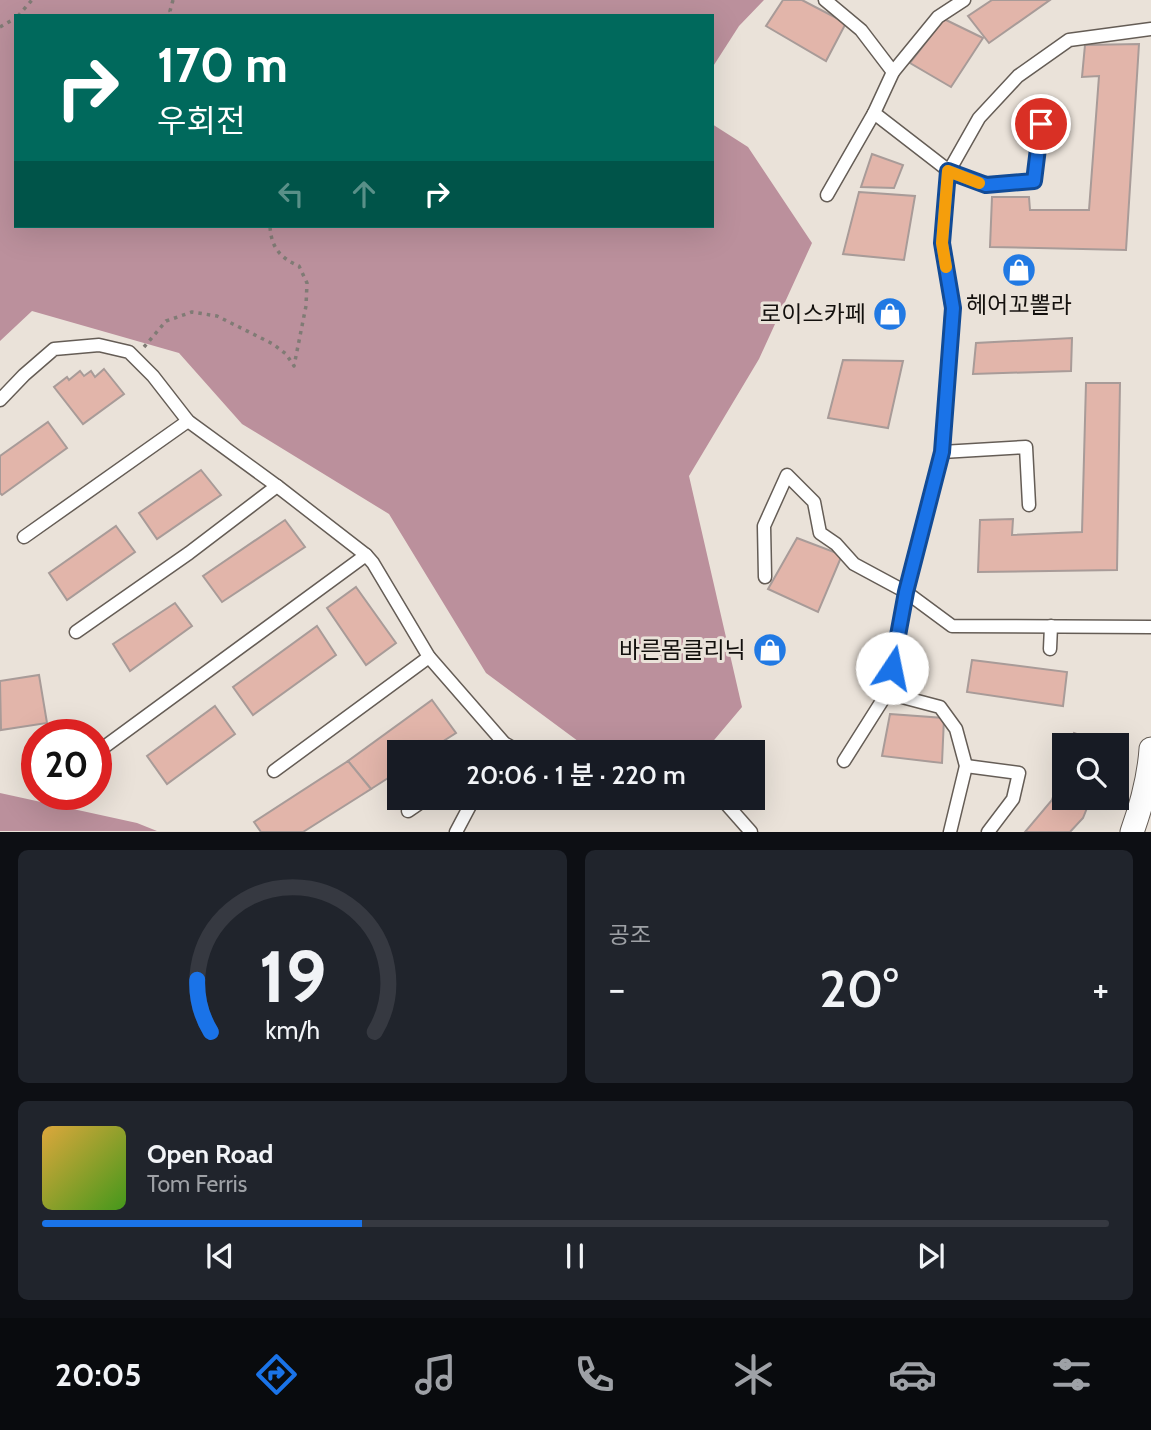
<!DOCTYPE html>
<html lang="ko">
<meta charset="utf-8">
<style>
:root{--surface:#171b24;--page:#20242c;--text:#f1f3f6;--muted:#9ea1a6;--line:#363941;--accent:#1a73e8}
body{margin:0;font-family:Cabin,"Noto Sans KR",sans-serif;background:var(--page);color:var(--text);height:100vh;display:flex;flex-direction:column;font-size:26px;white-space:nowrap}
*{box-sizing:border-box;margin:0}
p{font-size:23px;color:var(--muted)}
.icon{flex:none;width:38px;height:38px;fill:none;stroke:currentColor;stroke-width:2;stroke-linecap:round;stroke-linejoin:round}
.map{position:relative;height:832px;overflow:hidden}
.drawer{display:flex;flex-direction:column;gap:18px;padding:18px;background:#0d0f14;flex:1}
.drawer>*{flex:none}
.banner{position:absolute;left:14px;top:14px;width:700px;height:214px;border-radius:0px;box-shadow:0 7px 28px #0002;background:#00695c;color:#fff;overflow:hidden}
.buttons{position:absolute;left:1052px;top:733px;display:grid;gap:14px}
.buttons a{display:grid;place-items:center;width:77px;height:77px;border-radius:0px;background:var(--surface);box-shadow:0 7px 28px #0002;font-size:35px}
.speed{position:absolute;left:21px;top:719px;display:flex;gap:14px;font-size:35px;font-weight:700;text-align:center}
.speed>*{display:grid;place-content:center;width:91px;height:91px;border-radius:50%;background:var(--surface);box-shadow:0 7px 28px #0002;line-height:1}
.speed .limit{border:10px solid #d22;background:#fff;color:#111}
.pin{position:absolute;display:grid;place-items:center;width:60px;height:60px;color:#fff;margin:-30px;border:4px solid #fff;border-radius:50%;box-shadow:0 2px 7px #0007}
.me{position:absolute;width:77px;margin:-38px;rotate:11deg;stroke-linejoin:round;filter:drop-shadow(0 0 5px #0008)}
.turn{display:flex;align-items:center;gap:24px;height:147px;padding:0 28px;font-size:32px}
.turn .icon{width:91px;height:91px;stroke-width:2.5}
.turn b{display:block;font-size:49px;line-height:60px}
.lanes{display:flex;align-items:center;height:66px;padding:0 28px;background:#0003;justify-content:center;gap:35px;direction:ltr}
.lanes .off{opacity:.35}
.big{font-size:52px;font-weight:600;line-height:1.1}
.drawer .card{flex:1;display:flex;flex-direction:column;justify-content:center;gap:10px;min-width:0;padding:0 24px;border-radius:10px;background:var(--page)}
.drawer .dial{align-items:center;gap:0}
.dial svg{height:182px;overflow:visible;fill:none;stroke:var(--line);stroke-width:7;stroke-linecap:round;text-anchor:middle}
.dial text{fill:var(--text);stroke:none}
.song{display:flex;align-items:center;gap:21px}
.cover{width:84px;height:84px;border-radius:10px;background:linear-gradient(135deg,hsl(40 70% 55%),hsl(100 70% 35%))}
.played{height:7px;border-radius:4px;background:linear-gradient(90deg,var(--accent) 30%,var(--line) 30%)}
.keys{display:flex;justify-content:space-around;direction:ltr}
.heat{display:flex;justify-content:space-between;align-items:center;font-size:38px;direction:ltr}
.drawer .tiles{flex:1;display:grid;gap:18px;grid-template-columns:1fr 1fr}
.card:last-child{grid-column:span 2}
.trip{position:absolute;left:387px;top:740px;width:378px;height:70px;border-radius:0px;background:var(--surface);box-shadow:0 7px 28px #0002;font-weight:600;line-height:70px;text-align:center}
.menu{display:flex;height:112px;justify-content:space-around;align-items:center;background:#090b0e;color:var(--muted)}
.menu .icon{width:49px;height:49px}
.menu .selected{color:var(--accent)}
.menu b{font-size:32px;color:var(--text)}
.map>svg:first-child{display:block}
.forest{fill:#bb909c}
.building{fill:#e2b5aa;stroke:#a89b98;stroke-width:2}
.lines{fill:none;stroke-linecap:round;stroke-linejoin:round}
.service-casing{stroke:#655d56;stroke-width:15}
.minor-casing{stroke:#655d56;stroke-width:25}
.path{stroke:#807b75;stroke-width:3.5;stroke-dasharray:3.5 5;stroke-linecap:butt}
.service{stroke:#fff;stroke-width:12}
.minor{stroke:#fff;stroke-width:23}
.route-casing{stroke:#114b97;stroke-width:18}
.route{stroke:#1a73e8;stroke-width:12}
.slow{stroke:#f59e0b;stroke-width:12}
.labels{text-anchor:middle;stroke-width:6;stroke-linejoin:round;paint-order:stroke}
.poi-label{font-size:23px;fill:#13100d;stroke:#eae2d9;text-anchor:end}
</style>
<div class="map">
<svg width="1151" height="832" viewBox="0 0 1151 832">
<rect width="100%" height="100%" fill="#eae2d9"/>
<!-- forest -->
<g class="forest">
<path d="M0,0h764l-25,26 -27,42v-52h-696v210h696v-102l36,23 64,96 -53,116 -70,117 53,231 -38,45h-30l-88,-5 -100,-74 -97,-159 -147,-90 -63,-71 -147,-42 -32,30z"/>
<path d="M0,793l137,30 20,8h-157z"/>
</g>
<!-- building -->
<g class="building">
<path d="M783,0h19l44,23 -20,38 -60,-35z"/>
<path d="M992,0h58l-61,43 -21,-27z"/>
<path d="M944,19l39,19 -32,49 -41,-24z"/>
<path d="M1139,44l-13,206 -136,-3 2,-50h37l1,13h59l10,-134 -17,1 3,-32z"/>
<path d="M872,154l31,11 -9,23 -33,-1z"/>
<path d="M859,192l56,4 -11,64 -61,-6z"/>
<path d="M1072,338l-1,33 -98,3 3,-31z"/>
<path d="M843,360l60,1 -15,67 -60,-10z"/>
<path d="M104,369l20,25 -41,30 -29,-37 13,-10 2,3 11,-9 4,5 7,-5 4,6z"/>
<path d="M1086,383h34l-3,187 -139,2 2,-52 33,-1 -1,16 70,-3z"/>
<path d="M48,422l19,26 -65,47 -2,-2v-37z"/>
<path d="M201,470l20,25 -64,44 -18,-26z"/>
<path d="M285,520l20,27 -83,55 -19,-26z"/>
<path d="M116,526l19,26 -68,48 -18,-27z"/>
<path d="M797,538l45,17 -24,57 -50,-23z"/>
<path d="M356,587l40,56 -30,22 -39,-57z"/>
<path d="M175,603l17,23 -62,45 -17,-27z"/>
<path d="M317,626l19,29 -83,60 -20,-28z"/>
<path d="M972,660l95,12 -4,34 -96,-14z"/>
<path d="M39,675l8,48 -46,7 -1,-49z"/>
<path d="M432,700l24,33 -30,19h-27v19l-28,18 -23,-28z"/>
<path d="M215,706l20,28 -68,50 -20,-28z"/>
<path d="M890,714l54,4 -2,45 -60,-7z"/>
<path d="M1074,733l35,13h-39z"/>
<path d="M348,761l23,28 -68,43h-42l-7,-10z"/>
<path d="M1064,763v35h27l-8,20 -13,14h-45l27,-32z"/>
</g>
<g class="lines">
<!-- service casing -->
<g class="service-casing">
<g id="service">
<path d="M825,0l36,30 32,42 -19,41 75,58 37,14 48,-4 7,-57"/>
<path d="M893,72l45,-55 26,-17"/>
<path d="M827,195l47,-82"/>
<path d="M0,400l24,-25 30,-26 45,-4 30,7 24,24 35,45 89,65 89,69 7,8 56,94 75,86 16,9"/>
<path d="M942,452l84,-5 3,58"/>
<path d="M24,537l164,-116"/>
<path d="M765,577l-1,-51 23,-51 27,27 6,31 16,11 18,20 52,28 46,34 199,1"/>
<path d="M76,632l113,-79 88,-67"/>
<path d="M1050,649l1,-23"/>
<path d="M887,693l53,14 16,22 10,37 -16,66"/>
<path d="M490,752l14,-9"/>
<path d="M96,753l270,-198"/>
<path d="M844,761l43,-68 19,-101 36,-140 10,-144 -10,-65 7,-72 30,-53 39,-42 51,-36 82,-11"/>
<path d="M966,766l53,7 -6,26 -25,33"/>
<path d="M274,771l155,-114"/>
<path d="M721,798l30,34"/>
<path d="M408,811l19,-13"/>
<path d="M456,832l18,-34"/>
</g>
</g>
<!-- minor casing -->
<g class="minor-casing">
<path id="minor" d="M1132,832c10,-28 17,-54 19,-83"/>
</g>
<!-- path -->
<g class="path">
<path d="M173,0l-3,11 3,5"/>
<path d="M18,16l14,-16"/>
<path d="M0,27l16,-9"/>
<path d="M144,347l22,-26 26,-9 25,4 56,28 13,10 8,12 12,-60 1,-23 -8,-17c-19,-8 -28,-19 -29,-40"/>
</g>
<!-- service -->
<use href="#service" class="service"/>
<!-- minor -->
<use href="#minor" class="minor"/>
</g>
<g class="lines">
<!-- route casing -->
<g class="route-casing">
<path id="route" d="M892,668l14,-76 36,-140 11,-144 -11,-65 6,-72 38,14 48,-4 7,-57"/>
</g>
<!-- route -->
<use href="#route" class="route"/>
<!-- slow -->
<path class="slow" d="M946,267l-4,-24 6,-72 31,12"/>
</g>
<!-- icons -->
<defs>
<g id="shop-disc" transform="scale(1.75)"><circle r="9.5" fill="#2179e3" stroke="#eae2d9"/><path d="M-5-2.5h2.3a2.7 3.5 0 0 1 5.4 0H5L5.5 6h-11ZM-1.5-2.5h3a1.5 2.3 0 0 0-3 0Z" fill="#fff"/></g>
</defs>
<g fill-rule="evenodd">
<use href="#shop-disc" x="1019" y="270"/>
<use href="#shop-disc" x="890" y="314"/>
<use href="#shop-disc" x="770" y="650"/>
</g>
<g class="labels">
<!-- poi labels -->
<g class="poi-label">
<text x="1019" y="313" text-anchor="middle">헤어꼬뽈라</text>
<text x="866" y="322">로이스카페</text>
<text x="746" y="658">바른몸클리닉</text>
</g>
</g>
</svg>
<div class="buttons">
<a><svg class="icon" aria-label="search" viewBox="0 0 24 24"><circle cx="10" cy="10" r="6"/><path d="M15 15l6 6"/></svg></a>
</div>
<div class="speed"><div class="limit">20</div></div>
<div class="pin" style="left:1041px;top:124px;background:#d93025"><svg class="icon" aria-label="arrive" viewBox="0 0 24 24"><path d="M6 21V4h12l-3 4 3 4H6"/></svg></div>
<svg class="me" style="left:892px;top:668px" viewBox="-20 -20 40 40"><circle r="19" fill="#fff"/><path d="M0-13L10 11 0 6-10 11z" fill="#1a73e8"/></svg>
<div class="trip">20:06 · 1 분 · 220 m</div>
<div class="banner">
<div class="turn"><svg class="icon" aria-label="right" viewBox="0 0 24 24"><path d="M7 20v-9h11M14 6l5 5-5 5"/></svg><div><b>170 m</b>우회전</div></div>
<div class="lanes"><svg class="icon off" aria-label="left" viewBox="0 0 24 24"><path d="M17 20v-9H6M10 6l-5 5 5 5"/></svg><svg class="icon off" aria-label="ahead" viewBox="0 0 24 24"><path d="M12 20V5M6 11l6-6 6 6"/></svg><svg class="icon" aria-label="right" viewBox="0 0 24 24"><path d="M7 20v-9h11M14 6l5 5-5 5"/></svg></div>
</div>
</div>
<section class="drawer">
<div class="tiles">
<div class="card dial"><svg viewBox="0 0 100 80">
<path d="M14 69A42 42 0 1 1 86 69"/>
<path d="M14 69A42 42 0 0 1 8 46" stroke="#1a73e8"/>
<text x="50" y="56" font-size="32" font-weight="700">19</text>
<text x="50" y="72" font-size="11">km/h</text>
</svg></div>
<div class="card"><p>공조</p>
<div class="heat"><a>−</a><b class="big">20°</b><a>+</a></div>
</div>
<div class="card">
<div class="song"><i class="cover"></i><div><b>Open Road</b><p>Tom Ferris</p></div></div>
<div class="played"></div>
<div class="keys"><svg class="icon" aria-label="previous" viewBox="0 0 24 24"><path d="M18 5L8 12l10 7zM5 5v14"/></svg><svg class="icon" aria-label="pause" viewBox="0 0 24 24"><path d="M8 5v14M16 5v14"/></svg><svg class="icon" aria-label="next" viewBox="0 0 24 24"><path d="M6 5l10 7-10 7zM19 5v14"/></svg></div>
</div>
</div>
</section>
<nav class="menu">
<b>20:05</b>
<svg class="icon selected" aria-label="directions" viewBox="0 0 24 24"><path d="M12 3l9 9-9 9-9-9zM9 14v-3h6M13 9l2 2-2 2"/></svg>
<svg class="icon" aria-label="music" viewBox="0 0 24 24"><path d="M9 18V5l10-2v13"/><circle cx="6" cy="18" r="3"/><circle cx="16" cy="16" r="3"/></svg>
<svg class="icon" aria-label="phone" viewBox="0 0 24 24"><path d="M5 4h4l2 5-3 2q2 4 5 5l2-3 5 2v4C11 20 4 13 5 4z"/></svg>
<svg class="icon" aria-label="climate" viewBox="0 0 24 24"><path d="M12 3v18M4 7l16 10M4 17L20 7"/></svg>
<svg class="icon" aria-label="car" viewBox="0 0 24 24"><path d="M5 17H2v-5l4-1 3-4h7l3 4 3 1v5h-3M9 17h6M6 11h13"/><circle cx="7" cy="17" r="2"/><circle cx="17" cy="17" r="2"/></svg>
<svg class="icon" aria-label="filters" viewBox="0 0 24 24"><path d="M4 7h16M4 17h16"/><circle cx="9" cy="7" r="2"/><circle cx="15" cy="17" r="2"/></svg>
</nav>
